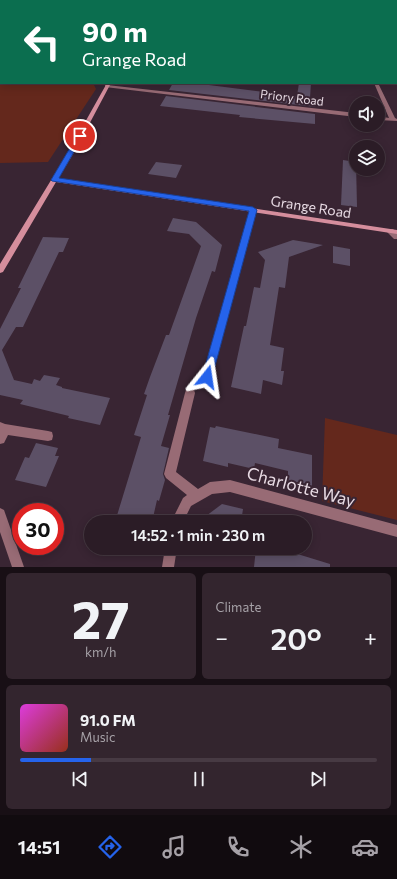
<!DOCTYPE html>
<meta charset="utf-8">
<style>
:root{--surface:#2b1c26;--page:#33252e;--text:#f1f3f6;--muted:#a6a1a7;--line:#473a43;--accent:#2563eb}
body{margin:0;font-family:Commissioner,sans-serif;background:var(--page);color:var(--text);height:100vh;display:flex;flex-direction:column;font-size:15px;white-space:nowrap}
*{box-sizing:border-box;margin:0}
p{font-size:13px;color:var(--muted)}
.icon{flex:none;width:22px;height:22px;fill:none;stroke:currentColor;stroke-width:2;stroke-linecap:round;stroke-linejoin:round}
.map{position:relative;height:567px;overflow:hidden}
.panel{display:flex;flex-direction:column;gap:6px;padding:6px;background:#180f15;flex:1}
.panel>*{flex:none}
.hud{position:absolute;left:0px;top:0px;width:397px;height:84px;box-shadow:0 2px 10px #0003,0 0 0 1px var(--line);background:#0b6e4f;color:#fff;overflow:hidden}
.fabs{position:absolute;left:349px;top:96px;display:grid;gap:8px}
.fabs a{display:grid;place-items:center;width:36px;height:36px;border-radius:50%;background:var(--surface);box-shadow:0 2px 10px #0003,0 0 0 1px var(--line);font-size:20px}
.speed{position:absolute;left:12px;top:503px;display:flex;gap:8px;font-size:20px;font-weight:700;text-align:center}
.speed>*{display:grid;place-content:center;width:52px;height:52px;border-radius:50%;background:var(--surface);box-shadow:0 2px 10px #0003,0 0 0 1px var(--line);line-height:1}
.speed .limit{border:6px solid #d22;background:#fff;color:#111}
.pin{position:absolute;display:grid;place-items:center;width:34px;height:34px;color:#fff;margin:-17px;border:2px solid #fff;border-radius:50%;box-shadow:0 1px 4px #0007}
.me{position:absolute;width:44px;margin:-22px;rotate:15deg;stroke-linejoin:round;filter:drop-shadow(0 0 3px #0008)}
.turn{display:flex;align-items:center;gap:14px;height:84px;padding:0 16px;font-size:18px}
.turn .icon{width:52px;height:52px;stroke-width:2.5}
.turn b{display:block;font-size:28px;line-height:34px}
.big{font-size:30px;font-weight:600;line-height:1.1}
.panel .widget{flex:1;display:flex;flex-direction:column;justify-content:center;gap:6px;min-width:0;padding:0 14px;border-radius:6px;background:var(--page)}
.panel .dial{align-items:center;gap:0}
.dial b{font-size:52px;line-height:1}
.song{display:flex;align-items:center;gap:12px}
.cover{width:48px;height:48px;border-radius:6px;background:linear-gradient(135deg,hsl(300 70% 55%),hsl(10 70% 35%))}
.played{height:4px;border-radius:2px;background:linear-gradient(90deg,var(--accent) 20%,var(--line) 20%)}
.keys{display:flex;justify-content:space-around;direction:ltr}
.heat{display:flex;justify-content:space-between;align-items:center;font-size:22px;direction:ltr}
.panel .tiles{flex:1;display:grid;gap:6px;grid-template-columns:1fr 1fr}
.widget:last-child{grid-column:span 2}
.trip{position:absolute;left:84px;top:515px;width:228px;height:40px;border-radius:20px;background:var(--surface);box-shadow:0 2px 10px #0003,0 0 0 1px var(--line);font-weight:600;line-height:40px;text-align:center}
.tab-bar{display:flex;height:64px;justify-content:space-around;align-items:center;background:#110b0f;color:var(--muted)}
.tab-bar .icon{width:28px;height:28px}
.tab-bar .on{color:var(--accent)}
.tab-bar b{font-size:18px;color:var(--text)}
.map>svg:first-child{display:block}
.green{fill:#64281c}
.building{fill:#5c5066}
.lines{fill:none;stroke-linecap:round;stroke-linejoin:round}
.street{fill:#986b75;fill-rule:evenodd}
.secondary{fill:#d58e9d;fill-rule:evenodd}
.rail-casing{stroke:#bbacb6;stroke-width:2}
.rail{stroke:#392533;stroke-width:1.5;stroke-dasharray:4;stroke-linecap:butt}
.route{fill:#2563eb;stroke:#184099}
.labels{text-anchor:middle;stroke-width:4;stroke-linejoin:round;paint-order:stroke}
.far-street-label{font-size:12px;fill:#e8dbe4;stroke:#392533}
.street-label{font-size:14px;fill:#e8dbe4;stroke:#392533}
.near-street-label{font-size:17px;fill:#e8dbe4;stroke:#392533}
</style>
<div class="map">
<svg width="397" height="567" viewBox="0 0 397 567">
<rect width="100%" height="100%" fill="#392533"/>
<!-- green -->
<g class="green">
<path d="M0,7l1,76h92l3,6 -48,73 -48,1z"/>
<path d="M325,418l72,17v85l-75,-19z"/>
</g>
<!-- building -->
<g class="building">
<path d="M173,83l28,1 96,12 2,-13h12l-1,15 6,1v8l-147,-17z"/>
<path d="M166,96l149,18v10l-76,-7 1,-2 -80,-9z"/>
<path d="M343,160l13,2 1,45 -16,-2z"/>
<path d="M156,162l26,3 -6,13 -28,-4z"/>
<path d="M173,218l23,4 26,23 -7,27 -3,-1 -16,47 -28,97h2l-9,31 8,2 -6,26 2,6 -6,21 -2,-1 -5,22h-37l26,-85 -7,-2 13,-40 -3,-1 6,-17 16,-42h3l32,-89 -12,-12 -22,-3z"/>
<path d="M43,237l26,1 -6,14h-4l-36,75h-7l-14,23 12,30 18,4 2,-5 6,2 4,-6 16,3 -4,7 6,2v1l48,10 -10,27 -32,-7 1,-2 -49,-12 3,-4 -23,-5v-66l21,-41h-3z"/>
<path d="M293,240l30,5 -34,12 -4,31 -6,-1 -9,58 14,3 -3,23h3l-2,14 -19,-5 -2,14 -30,-7 13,-61h2l8,-39 6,1 5,-28 -7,-8z"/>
<path d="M333,246l17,3v17l-17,-3z"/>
<path d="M216,426l63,13 -1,9 34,7v35l-24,-5v-14l-33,-8 -1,6 -26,-6v4l-25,-6 7,-34 5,1z"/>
<path d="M36,443l22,5 -3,8h4l-13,31 -31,-7 10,-23 4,1z"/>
<path d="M222,504l21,5 -2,13h-43z"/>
<path d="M256,548h35v4l39,12v3h-76z"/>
</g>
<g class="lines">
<!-- street -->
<g class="street">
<rect x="396" y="19" width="1" height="2"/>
<path d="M374,83h4l17,35 2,1v2l-19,-1v-4l11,2z"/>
<path d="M107,85l249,28v4l-251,-30v-2z"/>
<path d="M251,208h2l3,2 -44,167 -2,3 -3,1 -3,-1 -2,-3z"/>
<path d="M387,229h6l4,4v6h-3l-8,-8z"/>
<path d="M190,388l4,2 1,3 -19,79 22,17 12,-7 20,-2 167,45v12l-167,-45 -18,2 -21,12 -8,16h-12l12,-24 4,-3 -21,-17 -2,-4 21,-81 1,-3z"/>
<path d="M0,422l5,2 43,7 4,1 1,4 -1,4 -4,1 -40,-6 -4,8 -4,1z"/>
<path d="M0,508l4,2 20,57h-12l-12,-35z"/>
<path d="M165,548h12l-3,19h-12z"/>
</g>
<!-- secondary -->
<g class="secondary">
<rect x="157" y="0" width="4" height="1"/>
<path d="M107,83h4l-35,66 -18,30 339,51v4l-341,-52 -53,90 -3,1v-9l70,-115z"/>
</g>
<!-- rail casing -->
<g class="rail-casing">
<g id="rail">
<path d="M0,0h4"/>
<path d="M60,1l22,-1"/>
<path d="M83,1l22,-1"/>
</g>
</g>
<!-- rail -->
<use href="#rail" class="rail"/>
</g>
<!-- route -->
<path class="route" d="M80,134l3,2 -24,42 194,29 4,3 -46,171 -4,1 -4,-1 -1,-4 47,-166 -197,-30 -1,-1 26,-44z"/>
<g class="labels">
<!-- far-street labels -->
<g class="far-street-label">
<text transform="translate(292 98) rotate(7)" y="4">Priory Road</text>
</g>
<!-- street labels -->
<g class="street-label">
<text transform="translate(311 207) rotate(9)" y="5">Grange Road</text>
</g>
<!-- near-street labels -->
<g class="near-street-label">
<text transform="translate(301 487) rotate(15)" y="6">Charlotte Way</text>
</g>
</g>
</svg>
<div class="fabs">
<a><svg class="icon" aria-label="sound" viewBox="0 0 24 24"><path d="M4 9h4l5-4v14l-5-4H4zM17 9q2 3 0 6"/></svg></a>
<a><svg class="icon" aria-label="layers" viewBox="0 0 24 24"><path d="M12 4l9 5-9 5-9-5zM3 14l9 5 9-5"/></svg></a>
</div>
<div class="speed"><div class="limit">30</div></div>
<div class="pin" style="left:80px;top:136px;background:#d93025"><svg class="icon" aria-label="arrive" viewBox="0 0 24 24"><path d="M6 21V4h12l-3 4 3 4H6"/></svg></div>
<svg class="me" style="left:207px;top:377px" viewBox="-20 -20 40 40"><path d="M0-17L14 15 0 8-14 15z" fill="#2563eb" stroke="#fff" stroke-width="4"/></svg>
<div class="trip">14:52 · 1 min · 230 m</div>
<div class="hud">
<div class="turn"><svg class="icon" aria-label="left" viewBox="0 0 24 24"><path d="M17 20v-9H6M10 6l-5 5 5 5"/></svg><div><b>90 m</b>Grange Road</div></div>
</div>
</div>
<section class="panel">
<div class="tiles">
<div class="widget dial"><b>27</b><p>km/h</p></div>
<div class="widget"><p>Climate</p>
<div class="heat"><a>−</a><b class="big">20°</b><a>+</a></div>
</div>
<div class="widget">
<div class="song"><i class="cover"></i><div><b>91.0 FM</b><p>Music</p></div></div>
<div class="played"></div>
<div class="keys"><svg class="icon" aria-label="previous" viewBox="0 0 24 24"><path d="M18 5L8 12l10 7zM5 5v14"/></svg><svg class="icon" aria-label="pause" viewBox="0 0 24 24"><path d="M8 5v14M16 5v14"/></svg><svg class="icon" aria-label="next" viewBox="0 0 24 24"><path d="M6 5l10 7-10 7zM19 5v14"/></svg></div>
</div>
</div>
</section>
<nav class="tab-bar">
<b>14:51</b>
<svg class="icon on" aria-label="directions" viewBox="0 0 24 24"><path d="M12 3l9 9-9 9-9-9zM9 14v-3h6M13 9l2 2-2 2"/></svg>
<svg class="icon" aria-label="music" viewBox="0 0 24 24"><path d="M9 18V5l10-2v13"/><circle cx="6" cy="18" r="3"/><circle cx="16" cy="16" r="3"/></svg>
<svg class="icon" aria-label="phone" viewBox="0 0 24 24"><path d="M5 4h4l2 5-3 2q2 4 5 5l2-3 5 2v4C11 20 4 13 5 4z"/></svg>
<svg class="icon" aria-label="climate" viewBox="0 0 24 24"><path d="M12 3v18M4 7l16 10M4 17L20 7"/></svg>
<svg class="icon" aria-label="car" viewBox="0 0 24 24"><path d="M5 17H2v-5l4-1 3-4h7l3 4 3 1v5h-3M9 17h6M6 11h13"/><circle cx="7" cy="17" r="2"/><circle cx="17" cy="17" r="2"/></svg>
</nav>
